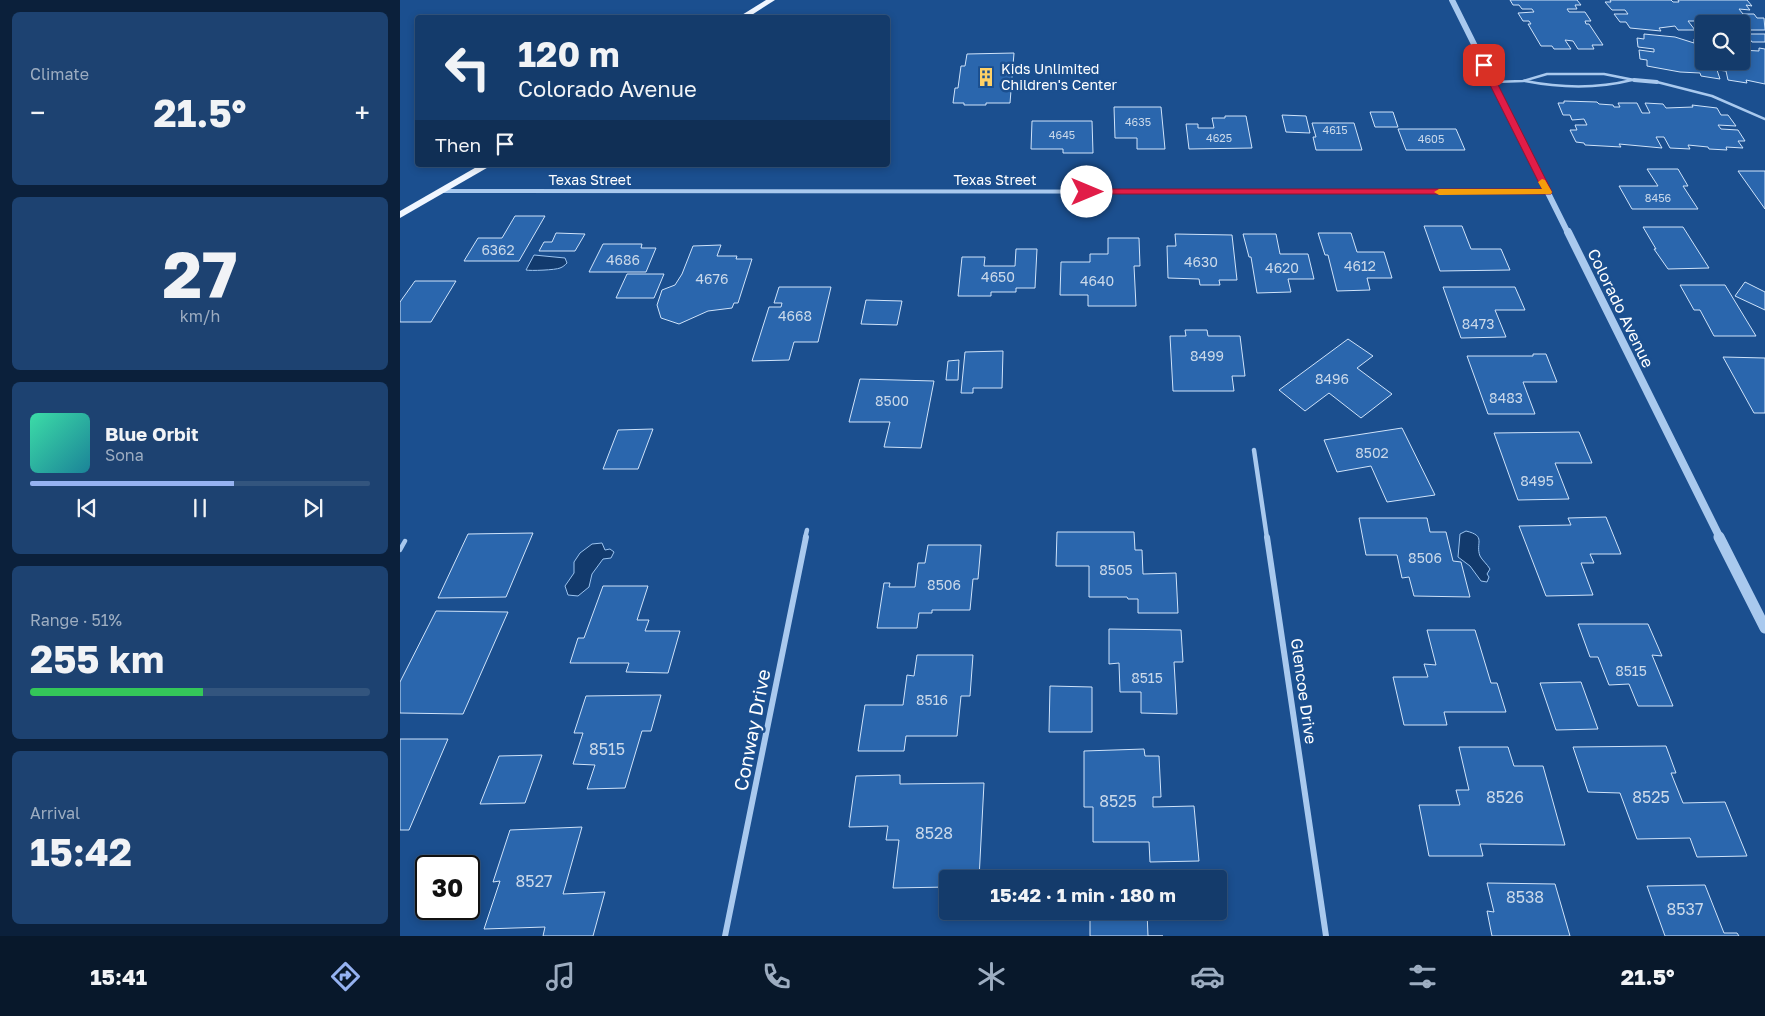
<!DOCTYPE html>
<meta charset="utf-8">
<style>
:root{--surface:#143b6b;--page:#1d4271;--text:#f1f3f6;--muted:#9dadc1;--line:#33557e;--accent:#95b2f1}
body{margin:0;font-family:"Golos Text",sans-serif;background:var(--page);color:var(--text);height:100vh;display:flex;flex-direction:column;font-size:19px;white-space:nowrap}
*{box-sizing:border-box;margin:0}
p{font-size:16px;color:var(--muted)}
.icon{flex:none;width:28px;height:28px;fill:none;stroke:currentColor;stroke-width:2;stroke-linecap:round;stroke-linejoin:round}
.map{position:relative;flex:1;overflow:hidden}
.side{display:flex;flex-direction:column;gap:12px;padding:12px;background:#0b203b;width:400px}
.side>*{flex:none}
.guide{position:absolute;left:15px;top:15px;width:475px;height:152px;border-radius:5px;box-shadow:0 2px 8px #0003,0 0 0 1px var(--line);background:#143b6b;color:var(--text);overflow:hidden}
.controls{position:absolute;left:1295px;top:15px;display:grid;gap:10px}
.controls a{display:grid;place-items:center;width:55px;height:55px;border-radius:5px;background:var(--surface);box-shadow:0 2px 8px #0003,0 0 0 1px var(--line);font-size:25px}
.speed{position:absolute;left:15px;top:855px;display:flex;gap:10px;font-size:25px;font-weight:700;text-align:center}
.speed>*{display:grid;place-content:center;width:65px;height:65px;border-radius:50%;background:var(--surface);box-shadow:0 2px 8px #0003,0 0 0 1px var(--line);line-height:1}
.speed .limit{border:2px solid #111;border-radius:8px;background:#fff;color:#111}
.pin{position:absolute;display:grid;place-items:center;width:42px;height:42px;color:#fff;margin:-21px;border-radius:10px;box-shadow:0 2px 8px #0006}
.me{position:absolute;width:55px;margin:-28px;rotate:90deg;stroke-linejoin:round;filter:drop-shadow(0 0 4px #0008)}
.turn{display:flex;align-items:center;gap:18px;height:105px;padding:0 20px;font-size:22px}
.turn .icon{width:65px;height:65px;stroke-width:2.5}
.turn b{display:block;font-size:35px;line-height:42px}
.then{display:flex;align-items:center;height:48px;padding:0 20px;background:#0003;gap:10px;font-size:19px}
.big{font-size:38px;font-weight:700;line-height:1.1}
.side .widget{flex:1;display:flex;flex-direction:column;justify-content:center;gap:8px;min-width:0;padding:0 18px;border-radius:8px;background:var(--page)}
.side .dial{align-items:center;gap:0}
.dial b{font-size:65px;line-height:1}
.song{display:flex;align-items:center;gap:15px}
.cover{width:60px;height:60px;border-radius:8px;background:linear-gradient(135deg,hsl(160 70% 55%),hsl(190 70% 35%))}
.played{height:5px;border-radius:2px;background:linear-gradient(90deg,var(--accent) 60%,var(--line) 60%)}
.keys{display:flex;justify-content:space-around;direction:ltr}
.heat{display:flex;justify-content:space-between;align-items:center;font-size:28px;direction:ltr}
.charge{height:8px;border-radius:4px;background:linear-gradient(90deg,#34c759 51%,var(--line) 0)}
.trip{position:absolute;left:539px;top:870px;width:288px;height:50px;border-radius:5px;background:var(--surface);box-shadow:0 2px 8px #0003,0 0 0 1px var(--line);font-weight:700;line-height:50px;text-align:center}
.menu{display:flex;height:80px;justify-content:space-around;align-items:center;background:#08182b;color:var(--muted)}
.menu .icon{width:35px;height:35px}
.menu .current{color:var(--accent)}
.menu b{font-size:22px;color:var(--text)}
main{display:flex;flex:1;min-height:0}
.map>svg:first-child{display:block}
.water{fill:#123a6d;stroke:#9cc4f0}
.building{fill:#2a66ad;stroke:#cfe3fa}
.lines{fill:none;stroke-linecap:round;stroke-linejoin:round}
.service-far1{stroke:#a9c9ee;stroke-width:2.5}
.service{stroke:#a9c9ee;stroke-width:4.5}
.minor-far2{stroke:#a9c9ee;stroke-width:4}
.minor-far1{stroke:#a9c9ee;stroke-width:4.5}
.minor{stroke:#a9c9ee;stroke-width:6}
.tertiary-far2{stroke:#a9c9ee;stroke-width:6}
.tertiary-far1{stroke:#a9c9ee;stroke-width:8}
.tertiary{stroke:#a9c9ee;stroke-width:11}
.primary{fill:#f0f6ff;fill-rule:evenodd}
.route{fill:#e11d48;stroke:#92132f}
.slow{fill:#f59e0b}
.labels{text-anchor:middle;stroke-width:5;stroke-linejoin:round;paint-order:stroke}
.far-number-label{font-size:11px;fill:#cad9ea}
.far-poi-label{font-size:14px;fill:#fff;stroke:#1b4f8f;text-anchor:start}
.far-street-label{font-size:14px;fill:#fff;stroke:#1b4f8f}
.number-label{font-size:14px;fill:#cad9ea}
.street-label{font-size:16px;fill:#fff;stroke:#1b4f8f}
.near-number-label{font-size:16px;fill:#cad9ea}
.near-street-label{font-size:19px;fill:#fff;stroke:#1b4f8f}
</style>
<main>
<section class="side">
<div class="widget"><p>Climate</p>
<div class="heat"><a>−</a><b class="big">21.5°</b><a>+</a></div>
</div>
<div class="widget dial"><b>27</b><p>km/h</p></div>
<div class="widget">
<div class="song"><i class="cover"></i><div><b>Blue Orbit</b><p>Sona</p></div></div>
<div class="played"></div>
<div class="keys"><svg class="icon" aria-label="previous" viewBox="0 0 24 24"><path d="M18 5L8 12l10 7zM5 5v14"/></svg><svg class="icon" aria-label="pause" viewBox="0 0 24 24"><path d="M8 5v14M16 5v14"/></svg><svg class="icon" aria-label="next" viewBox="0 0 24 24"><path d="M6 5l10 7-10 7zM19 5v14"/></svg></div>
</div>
<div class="widget"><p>Range · 51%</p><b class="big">255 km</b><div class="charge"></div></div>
<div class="widget"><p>Arrival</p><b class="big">15:42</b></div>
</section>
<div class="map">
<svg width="1365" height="936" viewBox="0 0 1365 936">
<rect width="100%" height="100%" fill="#1b4f8f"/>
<!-- water -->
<g class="water">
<path d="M134,255l31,3 2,5c-2,2 -4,4 -7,5 -4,2 -30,3 -34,2z"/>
<path d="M1066,531c21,5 9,12 14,25 2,4 7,8 10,13l-3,5 2,3 -2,5 -6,-1 -11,-15 -12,-9 2,-23z"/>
<path d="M202,543l3,7 5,-1 4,3 -3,6 -8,1 -11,15 -3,13 -11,9 -10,-1 -3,-9 9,-13v-11l6,-9 12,-9z"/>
</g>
<!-- building -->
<g class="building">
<path d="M1110,0h67l4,5h-6l2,4h-10l2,3h16l6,9h-6l1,3h3l14,21h-11l2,4h-16l-5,-8 -8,-1 6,9h-17l-2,-3h-11l-13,-22h3l-2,-3h-6l-5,-8 16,-1 -2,-3h-10l-3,-4h-6z"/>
<path d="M1210,0h61l2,2h6l-1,-2h69l5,6 -6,-1 4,5 -11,-1 4,5h11l3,4h7l1,12h-24v-6h-37v6h-3l-6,-9h-7l7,9h-17l-3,-4 -16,2 2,3 -31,-3 -4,-6h-6l-6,-8h14l-3,-4h-13l-7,-8h6z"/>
<path d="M1244,34l31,3 19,6v-4l10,2v20h37v-11l18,1v-3l6,1v35l-19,-4 1,3 -19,-3 -2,-9 -9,-1 3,9 -19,-3 -1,-3 -20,-1 -33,-6v-6l-7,-1 -1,-9 15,2v-3l-16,-2 -1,-9 7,1z"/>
<path d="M1346,34h19v8h-13z"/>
<path d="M614,53l-4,50h-24v2h-22v-2h-11l2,-15h3l3,-22h4l2,-12z"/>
<path d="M1164,101l33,1 2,2 14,1 1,2h6l-2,-4h19l5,10h8l-5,-10 18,1 3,4 27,-1 -1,-2 25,3 4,7h7l8,11 -18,-1 3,4 17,1 7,11h-7l5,7 -17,-1 1,3 -18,-1 -1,-2 -20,-2 2,4 -20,-1 -6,-11h-8l6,11 -43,-4 2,3 -36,-2 -1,-2 -8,-1 -6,-12h7l-2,-5h12l-3,-6 -12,1 -2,-5h-7l-5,-12h6z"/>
<path d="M714,107h47l4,42h-28v-11h-22z"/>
<path d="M970,112h23l5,15h-23z"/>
<path d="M882,115l24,1 4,17 -24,-1z"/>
<path d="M825,116h21l6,32 -63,1 -3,-25h12v4h16l-2,-10h13z"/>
<path d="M632,121h60l1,32h-30v-4h-32z"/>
<path d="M912,123h42l8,27h-46l-3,-13h3z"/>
<path d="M998,129h58l9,21h-59z"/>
<path d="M1247,169h31l10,17h-5l15,23h-66l-13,-23h39z"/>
<path d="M1338,171h27v38z"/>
<path d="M115,216h30l-26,45h-55l14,-23h24z"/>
<path d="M1024,226h38l9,23h30l9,21 -70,1z"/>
<path d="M1243,227h40l26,41 -41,1 -14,-20h2z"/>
<path d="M156,233l29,1 -10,17h-36l5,-9h8z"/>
<path d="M918,233h33l6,19h27l8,26h-25l3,12 -33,1 -9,-36h-3z"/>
<path d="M775,234l57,1 5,45h-18l1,5h-20l-1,-6 -31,-1 -1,-32h9z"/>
<path d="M843,234h33l4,20h28l6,25h-26l3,13 -34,1 -6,-36h-2z"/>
<path d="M708,238h31l1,28h-6l2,40h-48v-11h-28l1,-33h29v-8h18z"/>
<path d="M203,244h39l-1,4h15l-10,24h-57z"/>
<path d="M321,245l-4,11h20l-1,3h16l-14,44h-4l-2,5 -24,3 -29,13 -18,-6 -4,-13 5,-15 13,-5 7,-11 11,-28z"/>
<path d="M616,249h21l-2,39h-19v4h-25v4h-33l4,-39h23l-1,9h31z"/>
<path d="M227,274h37l-10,24h-38z"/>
<path d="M15,281h41l-25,41h-31v-20z"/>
<path d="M1345,282l20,10v18l-30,-14z"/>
<path d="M1280,285h45l31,51h-42l-14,-26h-6z"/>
<path d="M379,287h52l-13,55h-24l-5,18 -37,1 17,-54h12l1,-4h-8z"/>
<path d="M1043,287h72l10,23h-30l11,27 -45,1z"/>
<path d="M466,300l36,1 -5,24 -36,-1z"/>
<path d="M785,330h22l1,6h32l5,40h-13l2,15h-61l-3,-55h16z"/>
<path d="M948,339l25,17 -16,12 35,26 -31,24 -32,-25 -24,18 -26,-21z"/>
<path d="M603,351l-1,37h-29v5h-12l4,-41z"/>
<path d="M1133,354h13l11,28h-34l12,32h-47l-21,-58h66z"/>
<path d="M1323,357l42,1v55h-11z"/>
<path d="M559,360l-1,20h-12l2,-19z"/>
<path d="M460,379l74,2 -13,67 -37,-1 6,-25h-41z"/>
<path d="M1002,428l33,67 -48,7 -16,-36 -34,6 -13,-32z"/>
<path d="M253,429l-15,40h-35l15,-39z"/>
<path d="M1179,432l13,31h-37l14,36 -51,1 -24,-67z"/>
<path d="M1206,517l15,37h-31l4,9h-13l12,32 -47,1 -27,-70 52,-1 -3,-7z"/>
<path d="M959,518h68l3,14h16l7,29 8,1 9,35 -56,-1 -5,-19 -7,1 -5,-23h-31z"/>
<path d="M657,532h77l1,18h7l1,24 33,-1 2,40h-40v-14h-10l-1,-2h-38v-31h-33z"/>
<path d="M133,533l-27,64 -68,1 30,-64z"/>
<path d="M528,545h53l-3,34h-5l-3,31h-38v3h-13l-2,15h-40l7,-45h6l-1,4h26l3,-24h7z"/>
<path d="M203,586h45l-11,34h12l-4,11h35l-12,42 -42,-1 3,-9h-59l8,-25h6z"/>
<path d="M36,611l72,1 -45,102 -63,-1v-31z"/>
<path d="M1178,624h70l14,32 -10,-1 21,51h-35l-9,-22 -20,1 -11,-28h-8z"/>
<path d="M709,629l72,1 2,32h-9l3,52 -36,-1v-21h-21l-1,-29 -10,1z"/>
<path d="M1027,630h48l16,53h6l9,29h-62l3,13h-43l-11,-48h35l-4,-13 12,1z"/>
<path d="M517,655h56l-3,41h-9l-4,40h-51l-2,15h-46l7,-46h38l4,-30 7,1z"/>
<path d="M1181,682l17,47 -42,1 -16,-47z"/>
<path d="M650,686l42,1v45h-43z"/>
<path d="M261,695l-10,36h-9l-17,57 -38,1 8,-24 -22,-1 10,-31h-9l12,-37z"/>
<path d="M0,739h48l-39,91h-9z"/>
<path d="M1266,746l10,27h-5l12,30 42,-1 22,54 -50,1 -7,-19 -53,1 -17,-46 -32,-1 -15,-45z"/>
<path d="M1059,747h49l6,19h29l22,79 -85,-1 3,12h-54l-10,-51h41l-4,-15h13z"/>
<path d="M744,749l1,7h14l2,41h-8v10l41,-1 5,55 -49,1 -1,-20h-56v-35h-9v-56z"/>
<path d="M142,755l-17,48 -45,1 19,-48z"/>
<path d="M500,775v9l84,-1 -5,96h-31v8l-55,1 6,-48h-13l2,-14 -39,1 7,-51z"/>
<path d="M182,827l-19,67 42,-2 -12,44h-50l2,-9 -61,2 16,-48 -7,1 17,-52z"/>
<path d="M1087,883l68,1 15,52h-78l-5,-25 7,1z"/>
<path d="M1305,885l19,48h13l2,3h-74l-18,-50z"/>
<path d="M690,911h57l1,25h15h-73z"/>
</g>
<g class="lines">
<!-- service-far1 -->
<g class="service-far1">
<path d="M1125,81c36,7 71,8 107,-1"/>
<path d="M1093,82l30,-1 24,-7h57l30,6"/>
<path d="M1257,82l55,14 53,23"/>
</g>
<!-- service -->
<path class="service" d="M0,550l5,-9"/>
<!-- minor-far2 -->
<g class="minor-far2">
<path d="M1234,80l23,2"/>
<path d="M42,191l1106,1"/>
</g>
<!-- minor-far1 -->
<g class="minor-far1">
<path d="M854,450l13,88"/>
<path d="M405,538l2,-8"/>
</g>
<!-- minor -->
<g class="minor">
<path d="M867,537l59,399"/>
<path d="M325,936l81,-399"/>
</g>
<!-- tertiary-far2 -->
<path class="tertiary-far2" d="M1052,0l116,233"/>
<!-- tertiary-far1 -->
<path class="tertiary-far1" d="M1168,232l152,306"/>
<!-- tertiary -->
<path class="tertiary" d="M1319,537l46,91"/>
<!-- primary -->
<g class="primary">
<path d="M366,0h9l-28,18h-10z"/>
<path d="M80,165h12l-92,53v-7z"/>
</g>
</g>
<!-- route -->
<path class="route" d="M1081,63l7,2 64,127 -1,2h-464l-4,-2 4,-3h455l-62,-124z"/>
<!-- slow -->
<path class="slow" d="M1142,179l3,1 7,12 -1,2 -112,1 -5,-3 5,-3h103l-4,-7z"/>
<!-- icons -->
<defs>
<g id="building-bare" transform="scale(1.5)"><path d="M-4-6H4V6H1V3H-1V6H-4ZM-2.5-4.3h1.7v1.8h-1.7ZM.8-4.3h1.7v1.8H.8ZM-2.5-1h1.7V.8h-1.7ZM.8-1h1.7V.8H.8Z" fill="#ffd166" stroke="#1b4f8f" stroke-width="2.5" paint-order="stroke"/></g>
</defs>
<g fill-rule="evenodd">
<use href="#building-bare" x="586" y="77"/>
</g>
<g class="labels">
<!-- far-number labels -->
<g class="far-number-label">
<text x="738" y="126">4635</text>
<text x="935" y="134">4615</text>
<text x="662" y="139">4645</text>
<text x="819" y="142">4625</text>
<text x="1031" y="143">4605</text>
<text x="1258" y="202">8456</text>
</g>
<!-- far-poi labels -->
<g class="far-poi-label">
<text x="601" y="74">Kids Unlimited<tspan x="601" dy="16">Children's Center</tspan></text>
</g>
<!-- far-street labels -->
<g class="far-street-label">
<text x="190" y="185">Texas Street</text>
<text x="595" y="185">Texas Street</text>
</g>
<!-- number labels -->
<g class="number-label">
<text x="98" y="255">6362</text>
<text x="223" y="265">4686</text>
<text x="801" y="267">4630</text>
<text x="960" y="271">4612</text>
<text x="882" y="273">4620</text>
<text x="598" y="282">4650</text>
<text x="312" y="284">4676</text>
<text x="697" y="286">4640</text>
<text x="395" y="321">4668</text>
<text x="1078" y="329">8473</text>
<text x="807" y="361">8499</text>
<text x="932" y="384">8496</text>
<text x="1106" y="403">8483</text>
<text x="492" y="406">8500</text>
<text x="972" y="458">8502</text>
<text x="1137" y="486">8495</text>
<text x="1025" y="563">8506</text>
<text x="716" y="575">8505</text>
<text x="544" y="590">8506</text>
<text x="1231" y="676">8515</text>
<text x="747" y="683">8515</text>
<text x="532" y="705">8516</text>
</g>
<!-- street labels -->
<g class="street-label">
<text transform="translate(1221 308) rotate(64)" y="6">Colorado Avenue</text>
<text transform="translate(904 691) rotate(82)" y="6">Glencoe Drive</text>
</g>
<!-- near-number labels -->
<g class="near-number-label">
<text x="207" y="755">8515</text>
<text x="1105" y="803">8526</text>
<text x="1251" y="803">8525</text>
<text x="718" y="807">8525</text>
<text x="534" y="839">8528</text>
<text x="134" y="887">8527</text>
<text x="1125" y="903">8538</text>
<text x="1285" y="915">8537</text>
</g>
<!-- near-street labels -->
<g class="near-street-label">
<text transform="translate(352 730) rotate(-79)" y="7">Conway Drive</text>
</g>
</g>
</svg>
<div class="controls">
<a><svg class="icon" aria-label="search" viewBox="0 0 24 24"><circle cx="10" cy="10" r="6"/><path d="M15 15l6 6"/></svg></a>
</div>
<div class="speed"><div class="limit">30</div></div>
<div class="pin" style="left:1084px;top:65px;background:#d93025"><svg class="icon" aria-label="arrive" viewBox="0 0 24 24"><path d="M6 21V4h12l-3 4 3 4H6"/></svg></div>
<svg class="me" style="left:687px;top:192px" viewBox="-20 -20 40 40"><circle r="19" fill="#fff"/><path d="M0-13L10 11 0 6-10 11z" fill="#e11d48"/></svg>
<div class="trip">15:42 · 1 min · 180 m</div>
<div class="guide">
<div class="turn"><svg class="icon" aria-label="left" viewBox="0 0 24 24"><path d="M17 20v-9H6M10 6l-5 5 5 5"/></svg><div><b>120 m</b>Colorado Avenue</div></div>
<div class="then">Then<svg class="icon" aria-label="arrive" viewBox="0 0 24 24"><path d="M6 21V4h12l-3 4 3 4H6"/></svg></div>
</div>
</div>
</main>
<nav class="menu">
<b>15:41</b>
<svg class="icon current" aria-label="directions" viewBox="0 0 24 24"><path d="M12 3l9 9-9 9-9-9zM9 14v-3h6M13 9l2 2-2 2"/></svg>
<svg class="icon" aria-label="music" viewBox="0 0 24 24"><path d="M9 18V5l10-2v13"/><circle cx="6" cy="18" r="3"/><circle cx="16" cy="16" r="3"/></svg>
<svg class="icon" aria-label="phone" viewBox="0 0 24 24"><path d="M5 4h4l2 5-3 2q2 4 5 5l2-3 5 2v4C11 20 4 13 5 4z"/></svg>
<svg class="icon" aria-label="climate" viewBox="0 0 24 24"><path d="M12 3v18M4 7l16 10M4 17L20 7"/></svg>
<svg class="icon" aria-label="car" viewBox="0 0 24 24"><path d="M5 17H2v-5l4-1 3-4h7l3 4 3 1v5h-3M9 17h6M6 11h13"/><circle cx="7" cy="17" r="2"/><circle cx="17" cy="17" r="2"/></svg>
<svg class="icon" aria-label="filters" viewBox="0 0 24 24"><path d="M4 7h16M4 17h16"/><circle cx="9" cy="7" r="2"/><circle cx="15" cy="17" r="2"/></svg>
<b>21.5°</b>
</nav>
